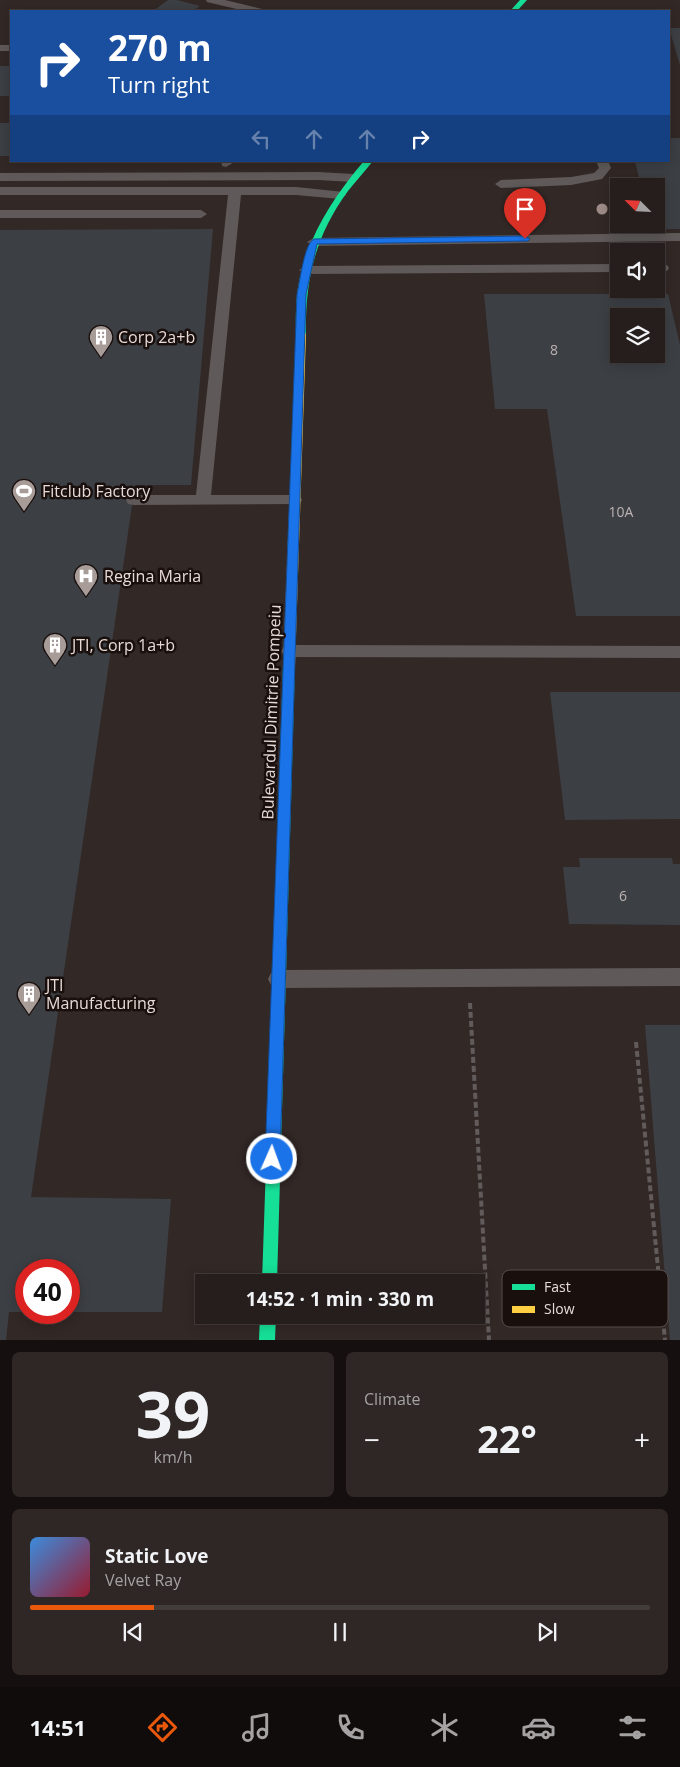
<!DOCTYPE html>
<meta charset="utf-8">
<style>
:root{--surface:#261e1c;--page:#2e2725;--text:#f1f3f6;--muted:#a4a2a3;--line:#423c3b;--accent:#ea580c}
body{margin:0;font-family:"Open Sans",sans-serif;background:var(--page);color:var(--text);height:100vh;display:flex;flex-direction:column;font-size:19px;white-space:nowrap}
*{box-sizing:border-box;margin:0}
p{font-size:16px;color:var(--muted)}
.icon{flex:none;width:28px;height:28px;fill:none;stroke:currentColor;stroke-width:2;stroke-linecap:round;stroke-linejoin:round}
.map{position:relative;height:1340px;overflow:hidden}
.sheet{display:flex;flex-direction:column;gap:12px;padding:12px;background:#15100f;flex:1}
.sheet>*{flex:none}
.hud{position:absolute;left:10px;top:10px;width:660px;height:152px;border-radius:0px;box-shadow:0 2px 12px #0003,0 0 0 1px var(--line);background:#1a4fa0;color:#fff;overflow:hidden}
.needle{width:32px;rotate:294deg}
.fabs{position:absolute;left:610px;top:178px;display:grid;gap:10px}
.fabs a{display:grid;place-items:center;width:55px;height:55px;border-radius:0px;background:var(--surface);box-shadow:0 2px 12px #0003,0 0 0 1px var(--line);font-size:25px}
.speed{position:absolute;left:15px;top:1259px;display:flex;gap:10px;font-size:25px;font-weight:700;text-align:center}
.speed>*{display:grid;place-content:center;width:65px;height:65px;border-radius:50%;background:var(--surface);box-shadow:0 2px 12px #0003,0 0 0 1px var(--line);line-height:1}
.speed .limit{border:8px solid #d22;background:#fff;color:#111}
.pin{position:absolute;display:grid;place-items:center;width:42px;height:42px;color:#fff;margin:-51px -21px;border-radius:50% 50% 50% 0;rotate:-45deg;box-shadow:0 0 5px #0007}
.pin .icon{rotate:45deg}
.me{position:absolute;width:55px;margin:-28px;rotate:2deg;stroke-linejoin:round;filter:drop-shadow(0 0 4px #0008)}
.turn{display:flex;align-items:center;gap:18px;height:105px;padding:0 15px;font-size:22px}
.turn .icon{width:65px;height:65px;stroke-width:2.5}
.turn b{display:block;font-size:35px;line-height:42px}
.lanes{display:flex;align-items:center;height:48px;padding:0 15px;background:#0003;justify-content:center;gap:25px;direction:ltr}
.lanes .off{opacity:.35}
.big{font-size:38px;font-weight:700;line-height:1.1}
.sheet .widget{flex:1;display:flex;flex-direction:column;justify-content:center;gap:8px;min-width:0;padding:0 18px;border-radius:8px;background:var(--page)}
.sheet .dial{align-items:center;gap:0}
.dial b{font-size:65px;line-height:1}
.song{display:flex;align-items:center;gap:15px}
.cover{width:60px;height:60px;border-radius:8px;background:linear-gradient(135deg,hsl(210 70% 55%),hsl(350 70% 35%))}
.played{height:5px;border-radius:2px;background:linear-gradient(90deg,var(--accent) 20%,var(--line) 20%)}
.keys{display:flex;justify-content:space-around;direction:ltr}
.heat{display:flex;justify-content:space-between;align-items:center;font-size:28px;direction:ltr}
.sheet .tiles{flex:1;display:grid;gap:12px;grid-template-columns:1fr 1fr}
.widget:last-child{grid-column:span 2}
.trip{position:absolute;left:195px;top:1274px;width:290px;height:50px;border-radius:0px;background:var(--surface);box-shadow:0 2px 12px #0003,0 0 0 1px var(--line);font-weight:700;line-height:50px;text-align:center}
.dock{display:flex;height:80px;justify-content:space-around;align-items:center;background:#0f0c0b;color:var(--muted)}
.dock .icon{width:35px;height:35px}
.dock .selected{color:var(--accent)}
.dock b{font-size:22px;color:var(--text)}
.map>svg:first-child{display:block}
.building{fill:#3c3f44;fill-rule:evenodd}
.lines{fill:none;stroke-linecap:round;stroke-linejoin:round}
.path{stroke:#615c5b;stroke-width:4;stroke-dasharray:6 3;stroke-linecap:butt}
.lane{fill:#5f5a59;fill-rule:evenodd}
.fast{fill:#16e098;fill-rule:evenodd}
.slow{fill:#ffcf43;fill-rule:evenodd}
.tree{fill:#9e8c88}
.route{fill:#1a73e8;stroke:#114b97}
.labels{text-anchor:middle;stroke-width:5;stroke-linejoin:round;paint-order:stroke}
.number-label{font-size:14px;fill:#bdb3b2}
.poi-label{font-size:16px;fill:#e8dad7;stroke:#19100e;text-anchor:start}
.street-label{font-size:16px;fill:#e8dad7;stroke:#19100e}
.key{fill:#19100e;stroke:#574d4a;stroke-width:1}
.key-label{font-size:14px;fill:#e8dad7}
</style>
<div class="map">
<svg width="680" height="1340" viewBox="0 0 680 1340">
<rect width="100%" height="100%" fill="#322826"/>
<!-- building -->
<g class="building">
<path d="M168,0h9l23,6 -7,5h-40z"/>
<path d="M669,28h11v37z"/>
<rect x="0" y="66" width="11" height="30"/>
<rect x="0" y="123" width="11" height="33"/>
<path d="M669,138h11v91h-28l-2,-5h6v-38h-15l-6,-25h34z"/>
<path d="M213,229l-22,256h-56l-104,712 140,2 -9,113h-93v-42h-43v42h-17l-3,28h-6v-1110z"/>
<path d="M484,294h184l12,51v271h-104l-29,-207h-52zM619,316h37v38h-37z"/>
<path d="M550,692h130v127l-115,1z"/>
<path d="M579,858h93l1,6h7v61l-111,-1 -6,-57h17z"/>
<path d="M645,1025h35v315h-10z"/>
</g>
<g class="lines">
<!-- path -->
<g class="path">
<path d="M470,1003l19,337"/>
<path d="M636,1042l29,298"/>
</g>
<!-- lane -->
<g class="lane">
<path d="M206,0h19l37,9 1,2h-18l-38,-9z"/>
<rect x="0" y="45" width="11" height="6"/>
<path d="M221,161h15l-10,6 -4,-1z"/>
<path d="M596,161h12l3,7 -9,11 -31,6 -70,3 -6,-4 6,-4 70,-3 23,-4 5,-5z"/>
<path d="M318,172l35,2 6,4 -6,4 -35,-2 -318,1v-8z"/>
<path d="M0,187h296l48,5 2,3 -6,4 -44,-4h-55l-30,300h83l6,1 2,4 -2,4 -166,1 -6,-1 -2,-4 2,-4 6,-1h62l32,-300h-228z"/>
<path d="M0,210h201l6,4 -6,4h-201z"/>
<path d="M680,233v8l-366,5 -7,-4 7,-4z"/>
<path d="M619,264v8l-313,2 -7,-4 7,-4z"/>
<path d="M656,264l11,1 2,3 -2,3 -11,1z"/>
<path d="M290,645l390,1v12l-390,-1 -6,-2 -3,-4 3,-4z"/>
<path d="M680,968v18l-402,2 -7,-3 -3,-6 3,-6 7,-3z"/>
</g>
<!-- fast -->
<g class="fast">
<path d="M520,0h7l-10,11h-7z"/>
<path d="M364,161h9c-8,10 -17,20 -25,30 -33,45 -43,89 -42,143l-2,2h-6c-3,-8 -2,-18 -2,-27 2,-57 32,-106 68,-148z"/>
<path d="M289,662l6,4 -18,616h-15l21,-616z"/>
<path d="M260,1315h16l-1,25h-16z"/>
</g>
<!-- slow -->
<path class="slow" d="M301,331l5,3 -11,332 -6,4 -6,-4 13,-332z"/>
</g>
<!-- trees -->
<circle class="tree" cx="602" cy="209" r="5.5"/>
<!-- route -->
<path class="route" d="M525,236l5,3 -2,2 -211,3 -11,50 -26,865 -3,5 -5,2 -5,-2 -2,-5 32,-865c3,-12 7,-50 17,-55z"/>
<!-- icons -->
<defs>
<g id="building-pin" transform="scale(1.25)"><path d="M0 17L-7.5 6A9.5 9.5 0 1 1 7.5 6Z" fill="#a89c99" stroke="#19100e"/><path d="M-4-6H4V6H1V3H-1V6H-4ZM-2.5-4.3h1.7v1.8h-1.7ZM.8-4.3h1.7v1.8H.8ZM-2.5-1h1.7V.8h-1.7ZM.8-1h1.7V.8H.8Z" fill="#fff"/></g>
<g id="stadium-pin" transform="scale(1.25)"><path d="M0 17L-7.5 6A9.5 9.5 0 1 1 7.5 6Z" fill="#a89c99" stroke="#19100e"/><path d="M0-5a6.5 5 0 1 0 0 10a6.5 5 0 1 0 0-10ZM-3.5-1.8h7v3.6h-7Z" fill="#fff"/></g>
<g id="hospital-pin" transform="scale(1.25)"><path d="M0 17L-7.5 6A9.5 9.5 0 1 1 7.5 6Z" fill="#a89c99" stroke="#19100e"/><path d="M-5-5h3v3.5h4V-5h3V5h-3V1.5h-4V5h-3Z" fill="#fff"/></g>
</defs>
<g fill-rule="evenodd">
<use href="#building-pin" x="101" y="337"/>
<use href="#stadium-pin" x="24" y="491"/>
<use href="#hospital-pin" x="86" y="576"/>
<use href="#building-pin" x="55" y="645"/>
<use href="#building-pin" x="29" y="994"/>
</g>
<g class="labels">
<!-- number labels -->
<g class="number-label">
<text x="554" y="355">8</text>
<text x="621" y="517">10A</text>
<text x="623" y="901">6</text>
</g>
<!-- poi labels -->
<g class="poi-label">
<text x="118" y="343">Corp 2a+b</text>
<text x="42" y="497">Fitclub Factory</text>
<text x="104" y="582">Regina Maria</text>
<text x="72" y="651">JTI, Corp 1a+b</text>
<text x="46" y="991">JTI<tspan x="46" dy="18">Manufacturing</tspan></text>
</g>
<!-- street labels -->
<g class="street-label">
<text transform="translate(271 712) rotate(-88)" y="6">Bulevardul Dimitrie Pompeiu</text>
</g>
</g>
<!-- legend -->
<rect x="502" y="1270" width="166" height="57" rx="8" class="key"/>
<rect x="512" y="1284" width="23" height="6" fill="#16e098"/>
<rect x="512" y="1306" width="23" height="7" fill="#ffcf43"/>
<g class="key-label">
<text x="544" y="1292">Fast</text>
<text x="544" y="1314">Slow</text>
</g>
</svg>
<div class="fabs">
<a><svg class="needle" viewBox="-14 -14 28 28"><path d="M0-13l5 13h-10z" fill="#e53935"/><path d="M0 13l5-13h-10z" fill="#a4a2a3"/></svg></a>
<a><svg class="icon" aria-label="sound" viewBox="0 0 24 24"><path d="M4 9h4l5-4v14l-5-4H4zM17 9q2 3 0 6"/></svg></a>
<a><svg class="icon" aria-label="layers" viewBox="0 0 24 24"><path d="M12 4l9 5-9 5-9-5zM3 14l9 5 9-5"/></svg></a>
</div>
<div class="speed"><div class="limit">40</div></div>
<div class="pin" style="left:525px;top:239px;background:#d93025"><svg class="icon" aria-label="arrive" viewBox="0 0 24 24"><path d="M6 21V4h12l-3 4 3 4H6"/></svg></div>
<svg class="me" style="left:272px;top:1159px" viewBox="-20 -20 40 40"><circle r="17" fill="#1a73e8" stroke="#fff" stroke-width="3"/><path d="M0-11L8 9 0 5-8 9z" fill="#fff"/></svg>
<div class="trip">14:52 · 1 min · 330 m</div>
<div class="hud">
<div class="turn"><svg class="icon" aria-label="right" viewBox="0 0 24 24"><path d="M7 20v-9h11M14 6l5 5-5 5"/></svg><div><b>270 m</b>Turn right</div></div>
<div class="lanes"><svg class="icon off" aria-label="left" viewBox="0 0 24 24"><path d="M17 20v-9H6M10 6l-5 5 5 5"/></svg><svg class="icon off" aria-label="ahead" viewBox="0 0 24 24"><path d="M12 20V5M6 11l6-6 6 6"/></svg><svg class="icon off" aria-label="ahead" viewBox="0 0 24 24"><path d="M12 20V5M6 11l6-6 6 6"/></svg><svg class="icon" aria-label="right" viewBox="0 0 24 24"><path d="M7 20v-9h11M14 6l5 5-5 5"/></svg></div>
</div>
</div>
<section class="sheet">
<div class="tiles">
<div class="widget dial"><b>39</b><p>km/h</p></div>
<div class="widget"><p>Climate</p>
<div class="heat"><a>−</a><b class="big">22°</b><a>+</a></div>
</div>
<div class="widget">
<div class="song"><i class="cover"></i><div><b>Static Love</b><p>Velvet Ray</p></div></div>
<div class="played"></div>
<div class="keys"><svg class="icon" aria-label="previous" viewBox="0 0 24 24"><path d="M18 5L8 12l10 7zM5 5v14"/></svg><svg class="icon" aria-label="pause" viewBox="0 0 24 24"><path d="M8 5v14M16 5v14"/></svg><svg class="icon" aria-label="next" viewBox="0 0 24 24"><path d="M6 5l10 7-10 7zM19 5v14"/></svg></div>
</div>
</div>
</section>
<nav class="dock">
<b>14:51</b>
<svg class="icon selected" aria-label="directions" viewBox="0 0 24 24"><path d="M12 3l9 9-9 9-9-9zM9 14v-3h6M13 9l2 2-2 2"/></svg>
<svg class="icon" aria-label="music" viewBox="0 0 24 24"><path d="M9 18V5l10-2v13"/><circle cx="6" cy="18" r="3"/><circle cx="16" cy="16" r="3"/></svg>
<svg class="icon" aria-label="phone" viewBox="0 0 24 24"><path d="M5 4h4l2 5-3 2q2 4 5 5l2-3 5 2v4C11 20 4 13 5 4z"/></svg>
<svg class="icon" aria-label="climate" viewBox="0 0 24 24"><path d="M12 3v18M4 7l16 10M4 17L20 7"/></svg>
<svg class="icon" aria-label="car" viewBox="0 0 24 24"><path d="M5 17H2v-5l4-1 3-4h7l3 4 3 1v5h-3M9 17h6M6 11h13"/><circle cx="7" cy="17" r="2"/><circle cx="17" cy="17" r="2"/></svg>
<svg class="icon" aria-label="filters" viewBox="0 0 24 24"><path d="M4 7h16M4 17h16"/><circle cx="9" cy="7" r="2"/><circle cx="15" cy="17" r="2"/></svg>
</nav>
